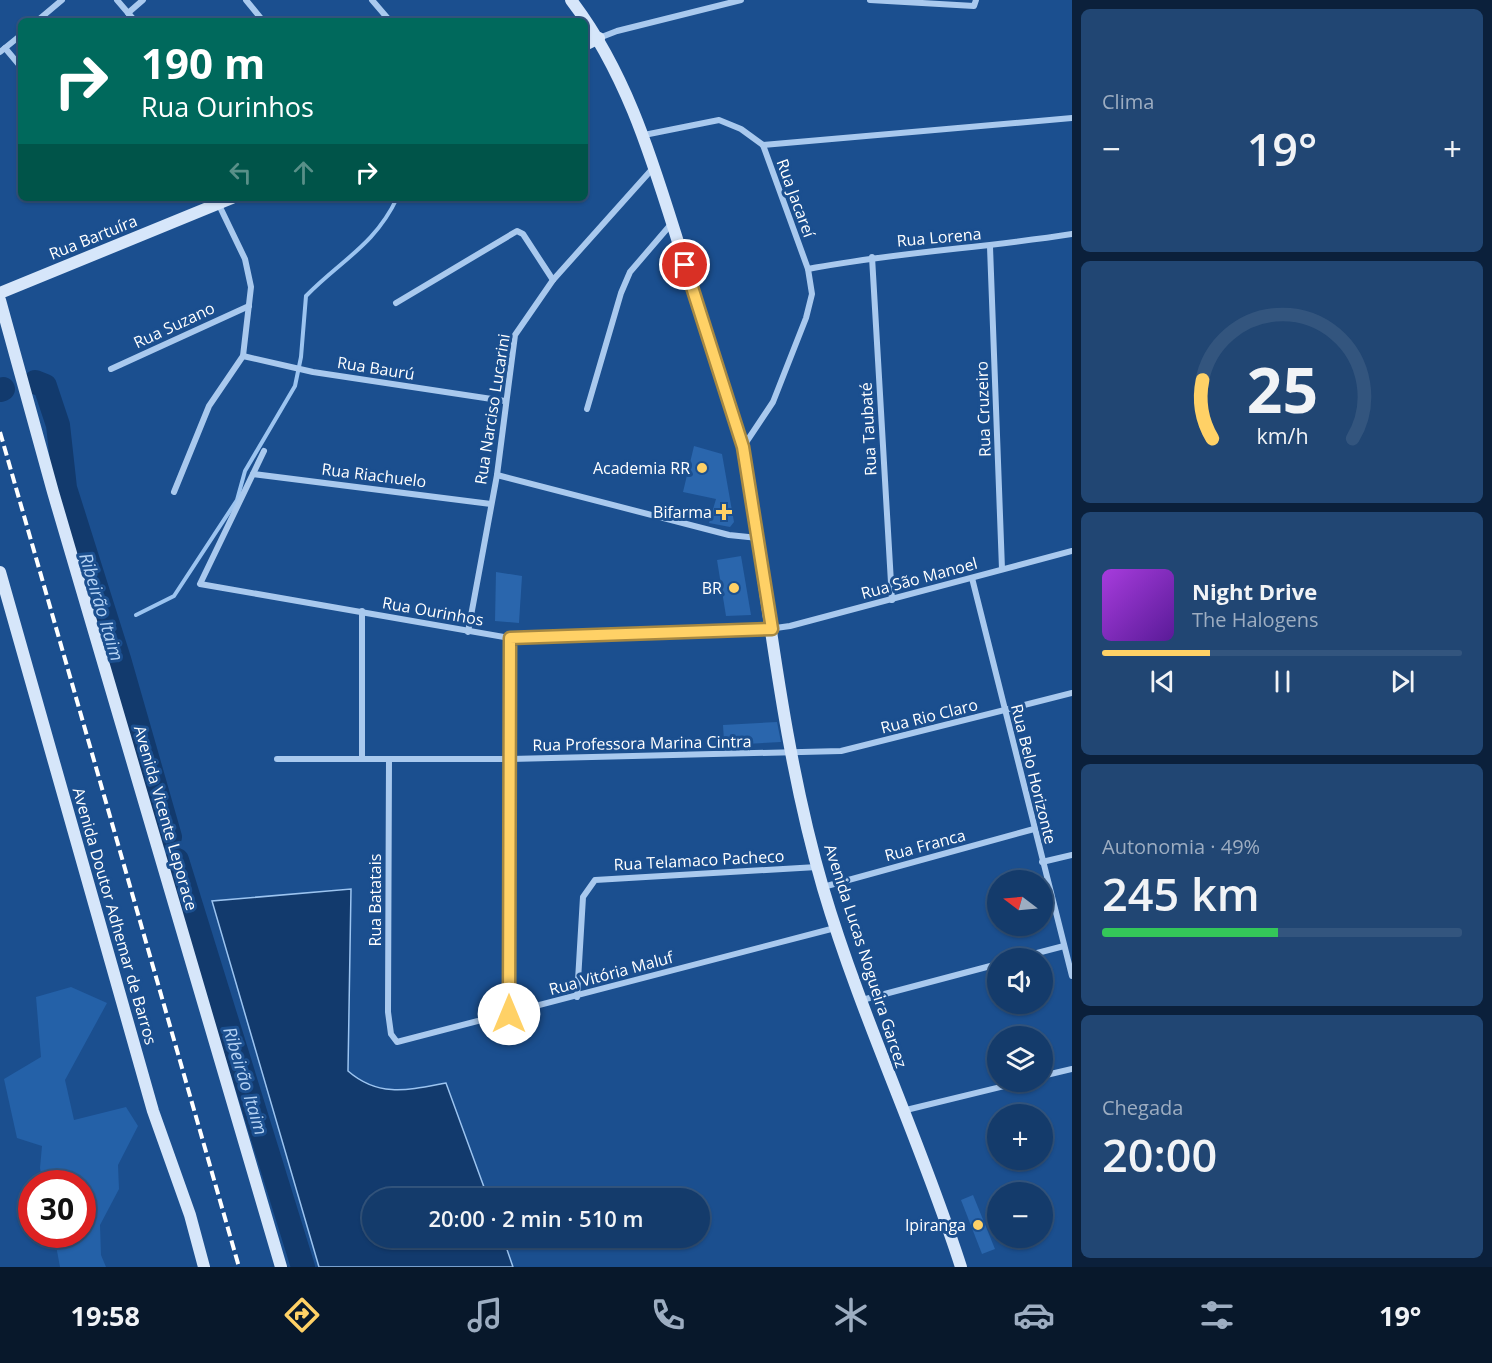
<!DOCTYPE html>
<html lang="pt">
<meta charset="utf-8">
<style>
:root{--surface:#143b6b;--page:#214673;--text:#f1f3f6;--muted:#9dadc1;--line:#33557e;--accent:#ffd166}
body{margin:0;font-family:"Open Sans",sans-serif;background:var(--page);color:var(--text);height:100vh;display:flex;flex-direction:column;font-size:22px;white-space:nowrap}
*{box-sizing:border-box;margin:0}
p{font-size:20px;color:var(--muted)}
.icon{flex:none;width:33px;height:33px;fill:none;stroke:currentColor;stroke-width:2;stroke-linecap:round;stroke-linejoin:round}
.map{position:relative;flex:1;overflow:hidden}
.details{display:flex;flex-direction:column;gap:9px;padding:9px;background:#0b203b;width:420px}
.details>*{flex:none}
.banner{position:absolute;left:18px;top:18px;width:570px;height:183px;border-radius:9px;box-shadow:0 2px 4px #0004,0 0 0 2px var(--line);background:#00695c;color:#fff;overflow:hidden}
.needle{width:39px;rotate:286deg}
.controls{position:absolute;left:987px;top:870px;display:grid;gap:12px}
.controls a{display:grid;place-items:center;width:66px;height:66px;border-radius:50%;background:var(--surface);box-shadow:0 2px 4px #0004,0 0 0 2px var(--line);font-size:30px}
.speed{position:absolute;left:18px;top:1170px;display:flex;gap:12px;font-size:30px;font-weight:700;text-align:center}
.speed>*{display:grid;place-content:center;width:78px;height:78px;border-radius:50%;background:var(--surface);box-shadow:0 2px 4px #0004,0 0 0 2px var(--line);line-height:1}
.speed .limit{border:9px solid #d22;background:#fff;color:#111}
.pin{position:absolute;display:grid;place-items:center;width:51px;height:51px;color:#fff;margin:-26px;border:3px solid #fff;border-radius:50%;box-shadow:0 2px 6px #0007}
.me{position:absolute;width:66px;margin:-33px;rotate:0deg;stroke-linejoin:round;filter:drop-shadow(0 0 4px #0008)}
.turn{display:flex;align-items:center;gap:21px;height:126px;padding:0 24px;font-size:27px}
.turn .icon{width:78px;height:78px;stroke-width:2.5}
.turn b{display:block;font-size:42px;line-height:51px}
.lanes{display:flex;align-items:center;height:57px;padding:0 24px;background:#0003;justify-content:center;gap:30px;direction:ltr}
.lanes .off{opacity:.35}
.big{font-size:45px;font-weight:600;line-height:1.1}
.details .widget{flex:1;display:flex;flex-direction:column;justify-content:center;gap:9px;min-width:0;padding:0 21px;border-radius:9px;background:var(--page)}
.details .dial{align-items:center;gap:0}
.dial svg{height:156px;overflow:visible;fill:none;stroke:var(--line);stroke-width:7;stroke-linecap:round;text-anchor:middle}
.dial text{fill:var(--text);stroke:none}
.song{display:flex;align-items:center;gap:18px}
.cover{width:72px;height:72px;border-radius:9px;background:linear-gradient(135deg,hsl(280 70% 55%),hsl(270 70% 35%))}
.played{height:6px;border-radius:3px;background:linear-gradient(90deg,var(--accent) 30%,var(--line) 30%)}
.keys{display:flex;justify-content:space-around;direction:ltr}
.heat{display:flex;justify-content:space-between;align-items:center;font-size:33px;direction:ltr}
.charge{height:9px;border-radius:4px;background:linear-gradient(90deg,#34c759 49%,var(--line) 0)}
.trip{position:absolute;left:362px;top:1188px;width:348px;height:60px;border-radius:30px;background:var(--surface);box-shadow:0 2px 4px #0004,0 0 0 2px var(--line);font-weight:600;line-height:60px;text-align:center}
.tabs{display:flex;height:96px;justify-content:space-around;align-items:center;background:#08182b;color:var(--muted)}
.tabs .icon{width:42px;height:42px}
.tabs .selected{color:var(--accent)}
.tabs b{font-size:27px;color:var(--text)}
main{display:flex;flex:1;min-height:0}
.map>svg:first-child{display:block}
.green{fill:#2461a8}
.water{fill:#123a6d;stroke:#9cc4f0;stroke-width:1.5}
.lines{fill:none;stroke-linecap:round;stroke-linejoin:round}
.stream{stroke:#9cc4f0;stroke-width:4}
.river{stroke:#123a6d;stroke-width:24}
.building{fill:#2a66ad}
.street{stroke:#a9c9ee;stroke-width:6}
.secondary{stroke:#d6e6fa;stroke-width:12}
.rail{stroke:#fff;stroke-width:4;stroke-dasharray:10 4.5;stroke-linecap:butt}
.route-casing{stroke:#a68842;stroke-width:15}
.route{stroke:#ffd166;stroke-width:10}
.poi-dot{fill:#ffd166;stroke:#1b4f8f;stroke-width:2}
.labels{text-anchor:middle;stroke-width:6;stroke-linejoin:round;paint-order:stroke}
.street-label{font-size:16px;fill:#fff;stroke:#1b4f8f}
.poi-label{font-size:16px;fill:#fff;stroke:#1b4f8f;text-anchor:end}
.water-label{font-size:18px;font-style:italic;fill:#b5d3f5;stroke:#1b4f8f}
</style>
<main>
<div class="map">
<svg width="1072" height="1267" viewBox="0 0 1072 1267">
<rect width="100%" height="100%" fill="#1b4f8f"/>
<!-- green -->
<path class="green" d="M71,987l36,16 -42,77 9,40 52,-13 12,19 -20,39 1,24 -19,36 1,30 5,12h-46l-6,-32 28,-1v-50l-39,-1 -3,-15 2,-22 -25,-8 -13,-59 37,-22 -5,-60z"/>
<!-- water -->
<path class="water" d="M351,889l-3,182c31,27 61,19 98,12l42,115h-116v40h131l10,29h-194l-107,-366z"/>
<g class="lines">
<!-- stream -->
<path class="stream" d="M136,615l38,-19 63,-96 8,-29 50,-85 6,-29 5,-61c34,-35 69,-51 91,-98"/>
<!-- river -->
<g class="river">
<path d="M35,382l10,4 13,39 7,63 54,171 51,178"/>
<path d="M0,390l3,-1"/>
<path d="M177,860l126,407"/>
</g>
</g>
<!-- building -->
<g class="building">
<path d="M694,446l28,8 12,68 -4,5 -21,-4 7,-24 -33,-7z"/>
<path d="M741,556l10,59 -25,1 -9,-56z"/>
<path d="M496,572l26,4 -3,47 -24,-2z"/>
<path d="M777,722l4,20 -36,2v-4l-21,1 -1,-16z"/>
<path d="M973,1195l22,54 -13,5 -21,-54z"/>
</g>
<g class="lines">
<!-- street -->
<g class="street">
<path d="M117,0l18,21"/>
<path d="M246,0l17,21"/>
<path d="M372,0l18,21"/>
<path d="M870,0l104,6 2,-6"/>
<path d="M128,13l15,-13"/>
<path d="M37,21l25,-21"/>
<path d="M599,38l18,-7 124,-31"/>
<path d="M5,48l16,19"/>
<path d="M0,52l21,-17"/>
<path d="M644,135l75,-15 22,9 22,16"/>
<path d="M763,145l309,-27"/>
<path d="M990,247l12,322"/>
<path d="M872,257l20,343"/>
<path d="M808,269c88,-17 176,-21 264,-35"/>
<path d="M396,303l121,-72 6,3 30,46"/>
<path d="M243,356l70,16 192,29"/>
<path d="M111,369l138,-63"/>
<path d="M587,409l34,-116 9,-21 42,-49"/>
<path d="M743,447l30,-45 33,-84 6,-24 -4,-25 -45,-124"/>
<path d="M264,451l-64,133 310,54 244,-7 36,-5 282,-75"/>
<path d="M253,474l238,30"/>
<path d="M497,475l232,60 29,3"/>
<path d="M174,492l35,-86 34,-50 8,-69 -6,-28 -26,-54"/>
<path d="M972,578l100,398"/>
<path d="M362,611v148"/>
<path d="M468,632l29,-157 18,-140 38,-55 101,-113"/>
<path d="M277,759h234l330,-8 231,-58"/>
<path d="M389,760l-1,252 3,22 6,8 438,-114"/>
<path d="M1042,862l30,-7"/>
<path d="M823,887l211,-58"/>
<path d="M1018,958l46,-12"/>
<path d="M577,997l6,-100 12,-17 222,-13"/>
<path d="M862,1000l136,-36"/>
<path d="M509,1013l1,-375"/>
<path d="M1042,1076l30,-7"/>
<path d="M902,1111l119,-29"/>
</g>
<!-- secondary -->
<g class="secondary">
<path d="M571,0c59,77 84,170 113,261 19,62 41,123 59,186 25,147 38,297 80,441 38,129 97,251 138,379"/>
<path d="M585,45l14,-7"/>
<path d="M0,293l232,-95"/>
<path d="M0,300l53,192 228,775"/>
<path d="M0,572l153,539 37,104 14,52"/>
</g>
<!-- rail -->
<path class="rail" d="M0,432l239,835"/>
</g>
<g class="lines">
<!-- route casing -->
<g class="route-casing">
<path id="route" d="M509,1014l1,-376 262,-9 -29,-182 -58,-182"/>
</g>
<!-- route -->
<use href="#route" class="route"/>
</g>
<!-- markers -->
<g class="poi-dot">
<circle cx="702" cy="468" r="6"/>
<path d="M721 503h6v6h6v6h-6v6h-6v-6h-6v-6h6z"/>
<circle cx="734" cy="588" r="6"/>
<circle cx="978" cy="1225" r="6"/>
</g>
<g class="labels">
<!-- street labels -->
<g class="street-label">
<text transform="translate(796 198) rotate(70)" y="6">Rua Jacareí</text>
<text transform="translate(93 237) rotate(-22)" y="6">Rua Bartuíra</text>
<text transform="translate(939 237) rotate(-5)" y="6">Rua Lorena</text>
<text transform="translate(174 325) rotate(-25)" y="6">Rua Suzano</text>
<text transform="translate(376 368) rotate(9)" y="6">Rua Baurú</text>
<text transform="translate(492 409) rotate(-81)" y="6">Rua Narciso Lucarini</text>
<text transform="translate(983 409) rotate(-92)" y="6">Rua Cruzeiro</text>
<text transform="translate(868 429) rotate(-93)" y="6">Rua Taubaté</text>
<text transform="translate(374 475) rotate(7)" y="6">Rua Riachuelo</text>
<text transform="translate(919 578) rotate(-15)" y="6">Rua São Manoel</text>
<text transform="translate(433 611) rotate(10)" y="6">Rua Ourinhos</text>
<text transform="translate(929 716) rotate(-14)" y="6">Rua Rio Claro</text>
<text transform="translate(642 743) rotate(-1)" y="6">Rua Professora Marina Cintra</text>
<text transform="translate(1034 774) rotate(76)" y="6">Rua Belo Horizonte</text>
<text transform="translate(166 818) rotate(74)" y="6">Avenida Vicente Leporace</text>
<text transform="translate(925 845) rotate(-15)" y="6">Rua Franca</text>
<text transform="translate(699 860) rotate(-3)" y="6">Rua Telamaco Pacheco</text>
<text transform="translate(375 900) rotate(-90)" y="6">Rua Batatais</text>
<text transform="translate(115 916) rotate(74)" y="6">Avenida Doutor Adhemar de Barros</text>
<text transform="translate(866 956) rotate(72)" y="6">Avenida Lucas Nogueira Garcez</text>
<text transform="translate(611 973) rotate(-15)" y="6">Rua Vitória Maluf</text>
</g>
<!-- poi labels -->
<g class="poi-label">
<text x="690" y="474">Academia RR</text>
<text x="712" y="518">Bifarma</text>
<text x="722" y="594">BR</text>
<text x="966" y="1231">Ipiranga</text>
</g>
<!-- water labels -->
<g class="water-label">
<text transform="translate(101 607) rotate(73)" y="6">Ribeirão Itaim</text>
<text transform="translate(245 1081) rotate(73)" y="6">Ribeirão Itaim</text>
</g>
</g>
</svg>
<div class="controls">
<a><svg class="needle" viewBox="-14 -14 28 28"><path d="M0-13l5 13h-10z" fill="#e53935"/><path d="M0 13l5-13h-10z" fill="#9dadc1"/></svg></a>
<a><svg class="icon" aria-label="sound" viewBox="0 0 24 24"><path d="M4 9h4l5-4v14l-5-4H4zM17 9q2 3 0 6"/></svg></a>
<a><svg class="icon" aria-label="layers" viewBox="0 0 24 24"><path d="M12 4l9 5-9 5-9-5zM3 14l9 5 9-5"/></svg></a>
<a>+</a>
<a>−</a>
</div>
<div class="speed"><div class="limit">30</div></div>
<div class="pin" style="left:685px;top:265px;background:#d93025"><svg class="icon" aria-label="arrive" viewBox="0 0 24 24"><path d="M6 21V4h12l-3 4 3 4H6"/></svg></div>
<svg class="me" style="left:509px;top:1014px" viewBox="-20 -20 40 40"><circle r="19" fill="#fff"/><path d="M0-13L10 11 0 6-10 11z" fill="#ffd166"/></svg>
<div class="trip">20:00 · 2 min · 510 m</div>
<div class="banner">
<div class="turn"><svg class="icon" aria-label="right" viewBox="0 0 24 24"><path d="M7 20v-9h11M14 6l5 5-5 5"/></svg><div><b>190 m</b>Rua Ourinhos</div></div>
<div class="lanes"><svg class="icon off" aria-label="left" viewBox="0 0 24 24"><path d="M17 20v-9H6M10 6l-5 5 5 5"/></svg><svg class="icon off" aria-label="ahead" viewBox="0 0 24 24"><path d="M12 20V5M6 11l6-6 6 6"/></svg><svg class="icon" aria-label="right" viewBox="0 0 24 24"><path d="M7 20v-9h11M14 6l5 5-5 5"/></svg></div>
</div>
</div>
<section class="details">
<div class="widget"><p>Clima</p>
<div class="heat"><a>−</a><b class="big">19°</b><a>+</a></div>
</div>
<div class="widget dial"><svg viewBox="0 0 100 80">
<path d="M14 69A42 42 0 1 1 86 69"/>
<path d="M14 69A42 42 0 0 1 9 39" stroke="#ffd166"/>
<text x="50" y="56" font-size="32" font-weight="700">25</text>
<text x="50" y="72" font-size="11">km/h</text>
</svg></div>
<div class="widget">
<div class="song"><i class="cover"></i><div><b>Night Drive</b><p>The Halogens</p></div></div>
<div class="played"></div>
<div class="keys"><svg class="icon" aria-label="previous" viewBox="0 0 24 24"><path d="M18 5L8 12l10 7zM5 5v14"/></svg><svg class="icon" aria-label="pause" viewBox="0 0 24 24"><path d="M8 5v14M16 5v14"/></svg><svg class="icon" aria-label="next" viewBox="0 0 24 24"><path d="M6 5l10 7-10 7zM19 5v14"/></svg></div>
</div>
<div class="widget"><p>Autonomia · 49%</p><b class="big">245 km</b><div class="charge"></div></div>
<div class="widget"><p>Chegada</p><b class="big">20:00</b></div>
</section>
</main>
<nav class="tabs">
<b>19:58</b>
<svg class="icon selected" aria-label="directions" viewBox="0 0 24 24"><path d="M12 3l9 9-9 9-9-9zM9 14v-3h6M13 9l2 2-2 2"/></svg>
<svg class="icon" aria-label="music" viewBox="0 0 24 24"><path d="M9 18V5l10-2v13"/><circle cx="6" cy="18" r="3"/><circle cx="16" cy="16" r="3"/></svg>
<svg class="icon" aria-label="phone" viewBox="0 0 24 24"><path d="M5 4h4l2 5-3 2q2 4 5 5l2-3 5 2v4C11 20 4 13 5 4z"/></svg>
<svg class="icon" aria-label="climate" viewBox="0 0 24 24"><path d="M12 3v18M4 7l16 10M4 17L20 7"/></svg>
<svg class="icon" aria-label="car" viewBox="0 0 24 24"><path d="M5 17H2v-5l4-1 3-4h7l3 4 3 1v5h-3M9 17h6M6 11h13"/><circle cx="7" cy="17" r="2"/><circle cx="17" cy="17" r="2"/></svg>
<svg class="icon" aria-label="filters" viewBox="0 0 24 24"><path d="M4 7h16M4 17h16"/><circle cx="9" cy="7" r="2"/><circle cx="15" cy="17" r="2"/></svg>
<b>19°</b>
</nav>
